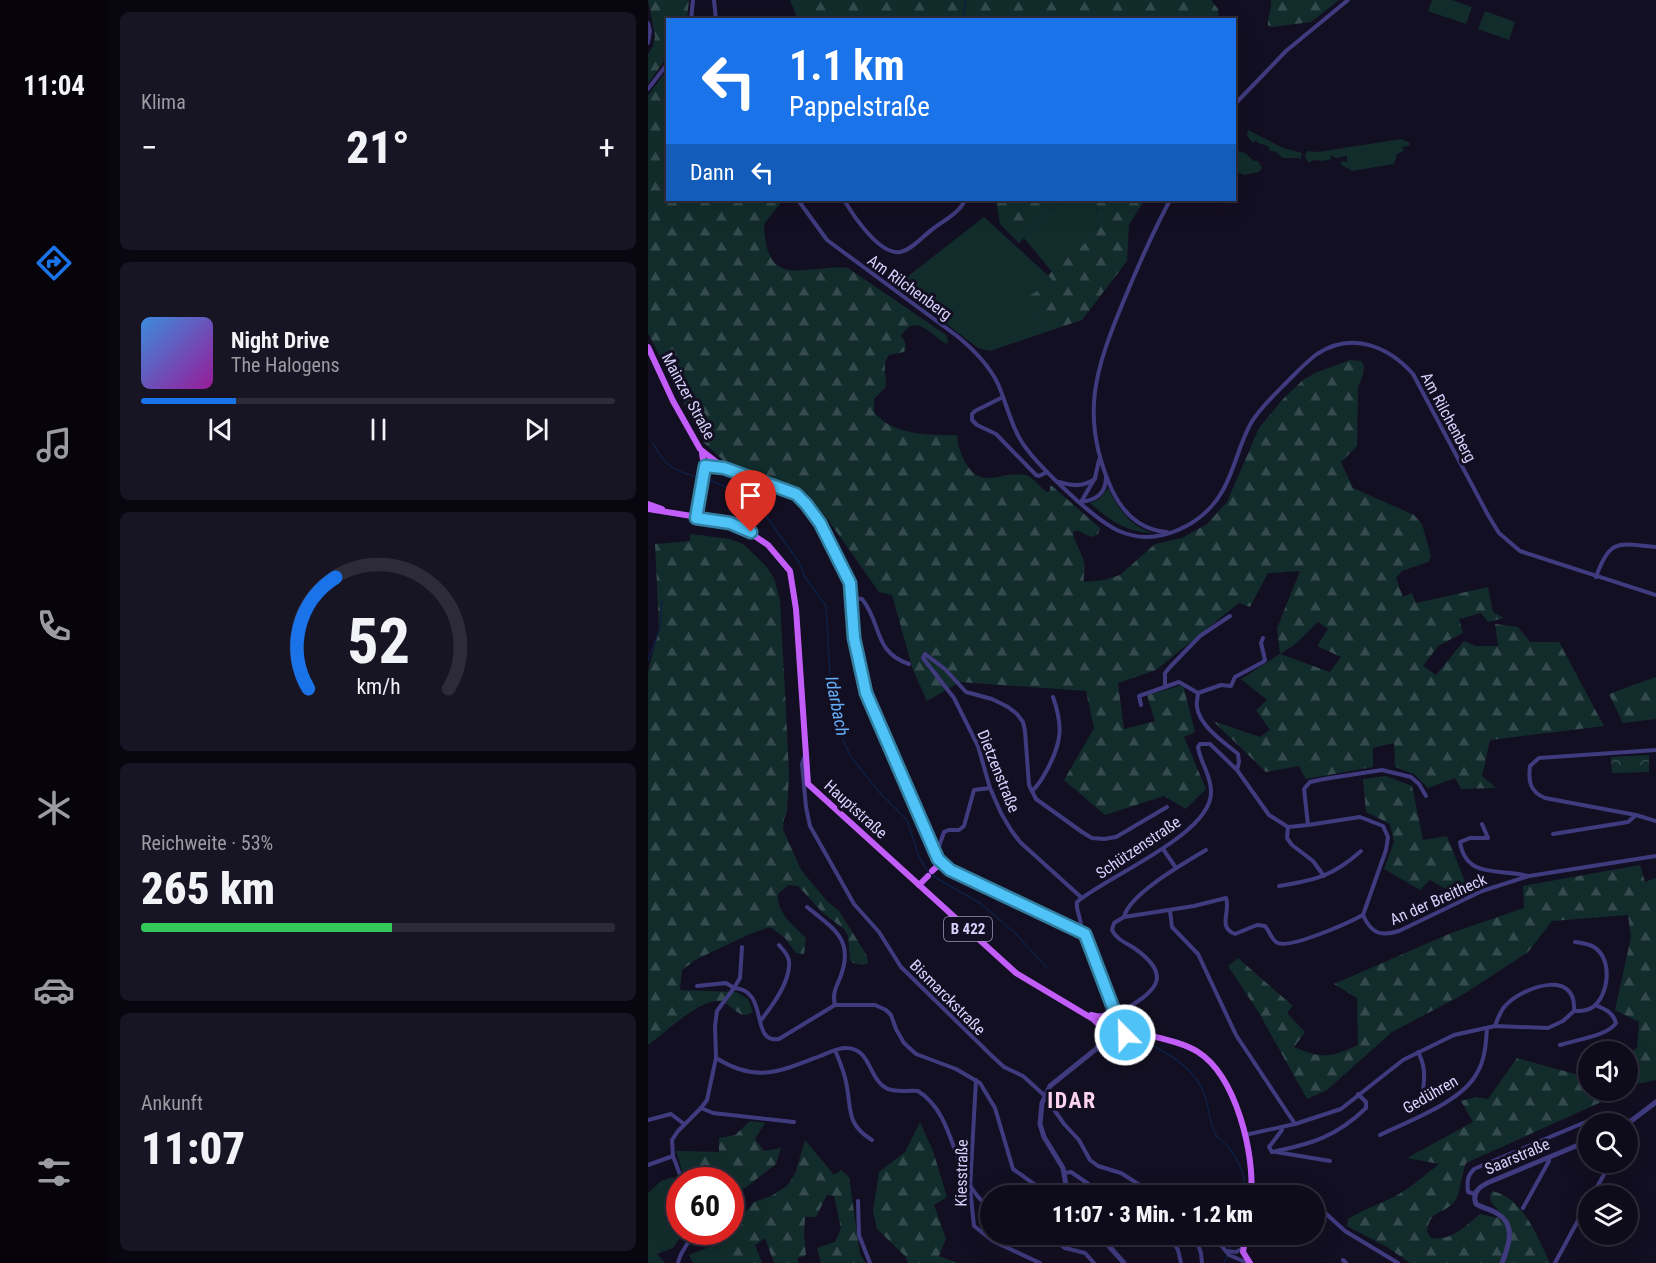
<!DOCTYPE html>
<html lang="de">
<meta charset="utf-8">
<style>
:root{--surface:#0e0b1a;--page:#171423;--text:#f1f3f6;--muted:#9b9ba2;--line:#2e2b39;--accent:#1a73e8}
body{margin:0;font-family:"Roboto Condensed",sans-serif;background:var(--page);color:var(--text);height:100vh;display:flex;flex-direction:column;font-size:22px;white-space:nowrap}
*{box-sizing:border-box;margin:0}
p{font-size:20px;color:var(--muted)}
.icon{flex:none;width:33px;height:33px;fill:none;stroke:currentColor;stroke-width:2;stroke-linecap:round;stroke-linejoin:round}
.map{position:relative;flex:1;overflow:hidden}
.drawer{display:flex;flex-direction:column;gap:12px;padding:12px;background:#08060e;width:540px}
.drawer>*{flex:none}
.hud{position:absolute;left:18px;top:18px;width:570px;height:183px;border-radius:0px;box-shadow:0 6px 24px #0002,0 0 0 2px var(--line);background:#1a73e8;color:#fff;overflow:hidden}
.controls{position:absolute;left:930px;top:1041px;display:grid;gap:12px}
.controls a{display:grid;place-items:center;width:60px;height:60px;border-radius:50%;background:var(--surface);box-shadow:0 6px 24px #0002,0 0 0 2px var(--line);font-size:30px}
.speed{position:absolute;left:18px;top:1167px;display:flex;gap:12px;font-size:30px;font-weight:700;text-align:center}
.speed>*{display:grid;place-content:center;width:78px;height:78px;border-radius:50%;background:var(--surface);box-shadow:0 6px 24px #0002,0 0 0 2px var(--line);line-height:1}
.speed .limit{border:9px solid #d22;background:#fff;color:#111}
.pin{position:absolute;display:grid;place-items:center;width:51px;height:51px;color:#fff;margin:-62px -26px;border-radius:50% 50% 50% 0;rotate:-45deg;box-shadow:0 0 6px #0007}
.pin .icon{rotate:45deg}
.me{position:absolute;width:66px;margin:-33px;rotate:337deg;stroke-linejoin:round;filter:drop-shadow(0 0 4px #0008)}
.turn{display:flex;align-items:center;gap:21px;height:126px;padding:0 24px;font-size:27px}
.turn .icon{width:78px;height:78px;stroke-width:2.5}
.turn b{display:block;font-size:42px;line-height:51px}
.then{display:flex;align-items:center;height:57px;padding:0 24px;background:#0003;gap:12px;font-size:22px}
.big{font-size:45px;font-weight:800;line-height:1.1}
.drawer .card{flex:1;display:flex;flex-direction:column;justify-content:center;gap:9px;min-width:0;padding:0 21px;border-radius:9px;background:var(--page)}
.drawer .dial{align-items:center;gap:0}
.dial svg{height:156px;overflow:visible;fill:none;stroke:var(--line);stroke-width:7;stroke-linecap:round;text-anchor:middle}
.dial text{fill:var(--text);stroke:none}
.song{display:flex;align-items:center;gap:18px}
.cover{width:72px;height:72px;border-radius:9px;background:linear-gradient(135deg,hsl(210 70% 55%),hsl(300 70% 35%))}
.played{height:6px;border-radius:3px;background:linear-gradient(90deg,var(--accent) 20%,var(--line) 20%)}
.keys{display:flex;justify-content:space-around;direction:ltr}
.heat{display:flex;justify-content:space-between;align-items:center;font-size:33px;direction:ltr}
.charge{height:9px;border-radius:4px;background:linear-gradient(90deg,#34c759 53%,var(--line) 0)}
.trip{position:absolute;left:332px;top:1185px;width:345px;height:60px;border-radius:30px;background:var(--surface);box-shadow:0 6px 24px #0002,0 0 0 2px var(--line);font-weight:800;line-height:60px;text-align:center}
main{display:flex;flex:1;min-height:0}
.tabs{display:flex;flex-direction:column;width:108px;justify-content:space-around;align-items:center;background:#06040a;color:var(--muted)}
.tabs .icon{width:42px;height:42px}
.tabs .active{color:var(--accent)}
.tabs b{font-size:27px;color:var(--text)}
.map>svg:first-child{display:block}
.green{fill:#122c2c}
.forest{fill:url(#forest-firs);fill-rule:evenodd}
.park{fill:url(#park-crowns)}
.lines{fill:none;stroke-linecap:round;stroke-linejoin:round}
.stream{stroke:#0e1f42;stroke-width:1.5}
.minor{stroke:#403b7f;stroke-width:4}
.tertiary{stroke:#403b7f;stroke-width:5}
.primary{stroke:#c35df9;stroke-width:6}
.route-casing{stroke:#337fa1;stroke-width:15}
.route{stroke:#4fc3f7;stroke-width:10}
.labels{text-anchor:middle;stroke-width:6;stroke-linejoin:round;paint-order:stroke}
.shield{fill:#130f22;stroke:#9d97bb;stroke-width:1.5}
.shield-label{font-size:15px;font-weight:bold;fill:#d8d1fd}
.street-label{font-size:16px;fill:#d8d1fd;stroke:#130f22}
.water-label{font-size:18px;font-style:italic;fill:#64aff9;stroke:#130f22}
.district-label{font-size:22px;font-weight:bold;letter-spacing:1.5px;fill:#fdd3ed;stroke:#130f22}
</style>
<main>
<nav class="tabs">
<b>11:04</b>
<svg class="icon active" aria-label="directions" viewBox="0 0 24 24"><path d="M12 3l9 9-9 9-9-9zM9 14v-3h6M13 9l2 2-2 2"/></svg>
<svg class="icon" aria-label="music" viewBox="0 0 24 24"><path d="M9 18V5l10-2v13"/><circle cx="6" cy="18" r="3"/><circle cx="16" cy="16" r="3"/></svg>
<svg class="icon" aria-label="phone" viewBox="0 0 24 24"><path d="M5 4h4l2 5-3 2q2 4 5 5l2-3 5 2v4C11 20 4 13 5 4z"/></svg>
<svg class="icon" aria-label="climate" viewBox="0 0 24 24"><path d="M12 3v18M4 7l16 10M4 17L20 7"/></svg>
<svg class="icon" aria-label="car" viewBox="0 0 24 24"><path d="M5 17H2v-5l4-1 3-4h7l3 4 3 1v5h-3M9 17h6M6 11h13"/><circle cx="7" cy="17" r="2"/><circle cx="17" cy="17" r="2"/></svg>
<svg class="icon" aria-label="filters" viewBox="0 0 24 24"><path d="M4 7h16M4 17h16"/><circle cx="9" cy="7" r="2"/><circle cx="15" cy="17" r="2"/></svg>
</nav>
<section class="drawer">
<div class="card"><p>Klima</p>
<div class="heat"><a>−</a><b class="big">21°</b><a>+</a></div>
</div>
<div class="card">
<div class="song"><i class="cover"></i><div><b>Night Drive</b><p>The Halogens</p></div></div>
<div class="played"></div>
<div class="keys"><svg class="icon" aria-label="previous" viewBox="0 0 24 24"><path d="M18 5L8 12l10 7zM5 5v14"/></svg><svg class="icon" aria-label="pause" viewBox="0 0 24 24"><path d="M8 5v14M16 5v14"/></svg><svg class="icon" aria-label="next" viewBox="0 0 24 24"><path d="M6 5l10 7-10 7zM19 5v14"/></svg></div>
</div>
<div class="card dial"><svg viewBox="0 0 100 80">
<path d="M14 69A42 42 0 1 1 86 69"/>
<path d="M14 69A42 42 0 0 1 28 12" stroke="#1a73e8"/>
<text x="50" y="56" font-size="32" font-weight="700">52</text>
<text x="50" y="72" font-size="11">km/h</text>
</svg></div>
<div class="card"><p>Reichweite · 53%</p><b class="big">265 km</b><div class="charge"></div></div>
<div class="card"><p>Ankunft</p><b class="big">11:07</b></div>
</section>
<div class="map">
<svg width="1008" height="1263" viewBox="0 0 1008 1263">
<defs>
<pattern id="forest-firs" width="22" height="20" patternUnits="userSpaceOnUse" patternTransform="scale(1.5)"><rect width="22" height="20" fill="#122c2c"/><path d="M5 1l3.5 6h-7zM16 11l3.5 6h-7z" fill="#344a4c"/></pattern>
<pattern id="park-crowns" width="20" height="18" patternUnits="userSpaceOnUse" patternTransform="scale(1.5)"><rect width="20" height="18" fill="#122c2c"/><path d="M2 6a3 3 0 1 1 6 0M12 15a3 3 0 1 1 6 0" fill="none" stroke="#344a4c"/></pattern>
</defs>
<rect width="100%" height="100%" fill="#130f22"/>
<!-- green -->
<g class="green">
<path d="M784,0h20l20,7 -6,17 -38,-13z"/>
<path d="M837,11l30,11 -6,18 -31,-11z"/>
<path d="M600,130l35,18 19,5 -2,7 -2,-2h-15l-7,-6 -6,-1 -2,-5 -10,-3 -2,-3 -3,3 -6,-7z"/>
<path d="M753,139l9,4 -1,3 -7,1 2,4 -7,3 -3,10 -42,7 -12,-7 2,-3 5,1v-6l-11,2 -6,-3 1,4 -8,2 -9,-1 -6,3 -3,-8 2,-4 11,1z"/>
<path d="M588,151c9,0 11,4 18,10h4l4,7 -3,4 -15,3 -9,-4z"/>
<path d="M414,200h34l2,32 -45,41 -29,-35z"/>
<path d="M336,217l70,64 -30,19 28,30 -62,21 -12,-3 -72,-55 -3,-13z"/>
<path d="M460,488c10,20 22,38 44,45 -26,-1 -43,-13 -62,-30l9,-4z"/>
<path d="M25,1177l6,11 1,44h4l-11,16 -16,6 8,9h-17v-70l13,-12z"/>
<path d="M71,1243l-4,5 16,15h-38l-4,-8z"/>
</g>
<!-- forest -->
<g class="forest">
<path d="M0,0h41l-2,19 -19,1 -1,37 -19,27v-30l5,-8 2,-9z"/>
<path d="M142,0h421l7,9 1,7 -5,4h-423l6,-3z"/>
<path d="M623,0h68l-28,22 -39,5 -4,-1c-1,-9 4,-17 3,-26z"/>
<path d="M19,70l1,130h115l-19,24c2,68 39,40 84,44l98,67 2,5 -1,4c-15,-7 -31,-33 -46,-8 5,6 6,9 3,16l-15,3c-8,10 -2,21 -3,32l-12,12v13c19,24 56,23 83,23 1,14 10,43 30,43 12,0 25,-6 38,-3 9,2 14,12 22,17l3,-1v-5h2l48,42 -2,6 -7,3 -14,-7 -4,2c1,9 8,20 11,29 2,7 -1,14 0,21l20,-2 16,-5 35,-31 27,-6 25,-14 20,-22 32,-74 24,-29 20,-19 12,-7 35,-13 11,1 3,5 -1,8 -5,14 -1,58 -16,16 12,26 61,27 8,9 9,32 -3,6 -26,9 -6,7 7,19 9,-4 4,10 72,-16 5,25 11,6 -16,4 -7,-9 -22,6 4,14 -25,13 -15,20 13,9 28,-34 12,5h22l-3,-22 23,3 12,15h29l45,84 -114,14 -8,36 14,12 -35,1 -6,-11 -27,10 -14,-14 -19,-7 -1,-24 -21,5v19l-67,12 -7,-13 -33,6 -53,-51 47,16 10,-7 -14,-20 11,-10 -26,-21 39,-25 -3,-26 23,-57 -32,2 -18,34 -11,-4 -83,67 -38,13 6,46 31,-8 -8,-26 36,-10 12,47 -11,5 22,52 -20,20 -22,-13 -59,19 -41,-35 30,-52 -8,-37 -126,-9 -33,19 -14,-31 -21,-75 -13,-3 -53,-75 -28,-30 -74,-26 -20,-18 -56,-110v-238zM670,622l10,7 -11,17 24,11 -11,15 -50,-18 13,-8z"/>
<path d="M348,200h66l-43,43 -19,-19z"/>
<path d="M448,200h49l-16,24 -2,37 -45,59 -30,10 -29,-30 30,-19 -5,-6 50,-43z"/>
<path d="M42,534l40,5 13,5 22,21 9,13 6,22 6,111 3,64 -2,36 -3,8 -1,10 18,41 26,31 12,10 27,43 2,7 -1,3 -5,1 -9,-2 -3,-3 -2,-24 -4,-7 -21,-16 -25,-27 -10,-1 -10,9c-1,20 15,31 28,44l-2,16 -8,-1 -11,-15 -15,-11 -18,6 -55,26 -15,11 -2,20 56,2 12,7 5,13c-15,11 -22,-13 -37,-11 -22,3 -50,31 -68,44v-373l11,-44 -4,-84 35,-3z"/>
<path d="M1008,677v42l-33,4 -14,-29z"/>
<path d="M738,776l26,10 11,54 24,-4 20,51 -19,3 -18,-10 -10,10 -36,-21 10,-27 -4,-18 -24,-12 -3,-33z"/>
<path d="M992,865l5,17 11,-4v202l-28,6v-33l9,-5 2,-26 -24,-12 16,-73 -3,-22 -76,6 -24,31 -64,42 -72,38 -65,58 -20,9 -48,-86 -31,-47 10,-8 55,48 -6,7 18,19 -11,15c28,12 36,11 64,-2l-1,-47 -23,-14 117,-51 73,-25 -1,-22z"/>
<path d="M869,1058l65,18 6,-4v18l26,1 -6,8 -142,64c-4,9 -6,31 -11,38 -11,14 -26,8 -28,31l4,6c21,3 33,-11 49,-24l18,4h6c-4,-10 -19,-14 -12,-27 32,7 45,46 58,72h-140l-23,-16 -40,-21 1,-7c14,-9 29,-14 44,-21 17,-9 32,-22 47,-34l-32,-6 66,-36 -12,-21 15,-4 12,2z"/>
<path d="M102,1121l15,2 -10,16 9,12 17,-3 -5,16 -31,24 -14,3 -1,-11h-45l-9,-29 43,1v-14l16,-3z"/>
<path d="M272,1122l13,29 14,46 -13,8 12,34 -7,17 19,7h-50l-2,-6 -29,-28 -4,-18 6,-39 26,-20z"/>
<path d="M157,1140l29,35 7,-5 8,7 11,77 6,9h-45l-4,-15 18,-6 6,-14 -7,-32 -7,-1 -11,22h-11l-1,17 2,21 -9,3 2,5h-25l-9,-25 -10,7 7,18h-31l-16,-15 39,-46 17,-6 16,-10 8,-12z"/>
</g>
<!-- park -->
<path class="park" d="M1001,755v17l-37,1 -1,-16z"/>
<g class="lines">
<!-- stream -->
<g class="stream">
<path d="M315,19l3,-19"/>
<path d="M5,443c12,25 24,29 49,35"/>
<path d="M59,479l17,7 37,23 38,53 6,15 21,29 5,87 8,38 12,26 28,35 28,28 12,37 8,13 9,8 44,25 35,30 32,35"/>
<path d="M0,661l12,-33 2,-27"/>
<path d="M496,1041c27,14 53,27 62,58 3,11 4,27 10,36 3,5 10,8 13,13 11,14 18,31 16,48"/>
<path d="M581,1251l7,-17"/>
<path d="M576,1263l3,-7"/>
</g>
<!-- minor -->
<g class="minor">
<path d="M66,0l2,20"/>
<path d="M43,20l2,-20"/>
<path d="M0,23l2,8 -2,12"/>
<path d="M0,89l20,-26"/>
<path d="M586,105l52,-54 62,-51"/>
<path d="M150,200l29,40 130,96c16,13 32,29 41,48 8,18 12,38 22,55 13,23 74,81 99,92 38,17 85,-6 104,-41 12,-21 16,-46 28,-67 9,-15 23,-28 36,-41 9,-9 19,-20 30,-28 34,-23 71,-8 96,20l75,141 11,18 21,18 136,44"/>
<path d="M196,200c9,15 35,55 56,52 12,-2 24,-17 34,-24 11,-8 26,-16 31,-28"/>
<path d="M355,397l-28,14 -3,3v6l5,5 19,9 40,41 3,1 8,-4"/>
<path d="M411,482c13,4 24,5 36,-3"/>
<path d="M433,502l14,-24 4,-18"/>
<path d="M433,502c16,-2 25,-9 25,-25"/>
<path d="M519,532c-27,-2 -44,-19 -55,-42 -33,-73 -17,-120 12,-190 14,-34 29,-68 46,-100"/>
<path d="M948,577c14,-40 23,-33 60,-30"/>
<path d="M204,598l10,1c20,24 11,53 47,65"/>
<path d="M517,687v-14l5,-6 30,-31 30,-20"/>
<path d="M550,693l23,-8 10,1 4,-9 28,-15 2,-2 -4,-17 2,-5"/>
<path d="M550,693c0,4 -2,10 -1,14 3,20 27,35 41,47l1,8 -2,8"/>
<path d="M493,705l-2,-9 40,-14 19,11"/>
<path d="M1008,750l-117,8 -9,8c-2,15 0,26 15,32l91,17 20,6"/>
<path d="M156,758l-2,6 4,43 4,19 44,78 25,28 22,35 91,89 12,11 19,9 21,19 20,29 15,16 11,20 8,6 23,7 36,23"/>
<path d="M384,791c8,-7 11,-14 16,-23 14,-27 15,-42 5,-71"/>
<path d="M834,824l6,14h-18l-10,4c6,38 41,26 68,34"/>
<path d="M660,825l-4,-36 6,-7 14,-3 58,-9 29,7 8,7 7,12"/>
<path d="M640,827l-1,11 5,7 21,16 11,15"/>
<path d="M905,834l75,-12 8,-7"/>
<path d="M515,849l13,19"/>
<path d="M288,855l8,-23 5,-2h10l5,-4 10,-36 16,-2"/>
<path d="M631,886c37,-6 54,-10 82,-35"/>
<path d="M434,898l-62,-56 -9,-12 -10,-17 -11,-25 -12,-42 -24,-48 -31,-40 2,-4 20,15 21,23 26,7 16,8 9,7 6,8 2,9 4,54 7,14 46,33 10,6 12,1 12,-2 51,-30"/>
<path d="M159,907c27,22 48,33 33,71 -4,9 -8,17 -5,27"/>
<path d="M522,911l2,16 26,27 38,81 59,89"/>
<path d="M476,917c5,-23 62,-55 82,-67"/>
<path d="M432,930c4,-9 -5,-18 -3,-28 30,-26 136,-68 134,-111 0,-16 -11,-29 -13,-44l2,-3h10l27,26 32,45 19,12 20,-2 52,-8 23,9 5,11 -2,13 -23,65c8,18 17,22 36,16l83,-40 47,-15 127,-20"/>
<path d="M49,986l29,-3 8,5 6,-10 2,-31"/>
<path d="M187,1005h40l11,5 5,5 5,14 8,14 12,11 40,15 24,14 15,25 18,61 38,27"/>
<path d="M926,1011c7,0 13,0 19,-4 16,-12 20,-48 1,-60 -5,-3 -13,-4 -19,-5"/>
<path d="M468,1015c32,-20 64,-35 18,-67 -8,-5 -18,-9 -22,-18l2,-7 10,-6 70,-11 32,-8c5,13 -9,29 9,36l22,-9 8,1c4,5 7,13 11,16 11,9 74,-20 87,-27"/>
<path d="M113,1020c12,-15 30,-39 28,-59 -1,-7 -6,-11 -10,-16"/>
<path d="M912,1045c15,-5 48,-9 56,-22 -3,-11 -11,-14 -21,-18"/>
<path d="M187,1050c4,10 9,21 11,32 6,26 -1,42 26,58"/>
<path d="M770,1052c7,13 7,24 5,38"/>
<path d="M68,1058c40,25 63,14 104,-2 8,-3 17,-8 26,-8 25,0 22,30 40,40 9,5 22,2 32,3 41,26 32,88 72,117"/>
<path d="M328,1080l-6,108 4,38 19,15 47,22"/>
<path d="M53,1108l12,5 81,9"/>
<path d="M0,1120l23,-6 13,10"/>
<path d="M980,1125v9"/>
<path d="M597,1135l50,-11 46,-15 62,-49 51,-25 41,-9 53,2 15,-7 11,-10c3,-43 -51,-24 -68,-6 -6,6 -8,13 -11,21"/>
<path d="M732,1135c28,-14 82,-33 97,-62 8,-13 9,-30 10,-45"/>
<path d="M624,1152c39,-8 64,-15 94,-44v-6l-8,-8"/>
<path d="M624,1152l-3,-5 13,-17 -1,-3"/>
<path d="M628,1152l54,9"/>
<path d="M0,1165l25,-9"/>
<path d="M417,1173l6,-1 35,24"/>
<path d="M34,1180l-9,-24 -1,-16 6,-9 23,-23 6,-8 9,-42 -1,-32 2,-15 17,-23c36,2 15,56 45,51l56,-34"/>
<path d="M420,1188l12,8"/>
<path d="M827,1194l-7,-2c-1,-10 -1,-16 6,-23l133,-56"/>
<path d="M944,1196l19,-34"/>
<path d="M210,1201l1,34 11,28"/>
<path d="M875,1208l26,-47v-4"/>
<path d="M674,1210l23,21 53,32"/>
<path d="M397,1234l20,14 20,5 9,10"/>
<path d="M521,1234l9,16 3,13"/>
<path d="M546,1234l7,19 1,10"/>
<path d="M564,1234l17,21 19,8"/>
<path d="M578,1251l10,1 7,-4"/>
<path d="M695,1260l3,3"/>
<path d="M30,1263c2,-12 12,-19 14,-31"/>
<path d="M907,1263l33,-61"/>
</g>
<!-- tertiary -->
<g class="tertiary">
<path d="M450,1049l15,-6"/>
<path d="M979,1124l29,-22"/>
<path d="M420,1196l-5,-28 -19,-31 -4,-13 2,-21 8,-17 46,-37 9,-12"/>
<path d="M444,1234l15,10 17,19"/>
<path d="M854,1263c6,-16 15,-37 -4,-49 -6,-4 -15,-6 -22,-10 -5,-13 6,-19 16,-23l96,-40"/>
</g>
<!-- primary -->
<g class="primary">
<path d="M0,347l25,54 27,48 24,19 72,26 17,19 17,28 20,42 4,55 12,55 73,168 11,9 135,64 34,90"/>
<path d="M0,504l14,5"/>
<path d="M0,509l75,12 20,7 25,17 22,26 6,38 12,175 208,189 77,46 8,8 3,6"/>
<path d="M48,518l9,-45 -3,-20"/>
<path d="M284,871l9,-8"/>
<path d="M271,885l9,-9"/>
<path d="M443,1015c11,3 17,2 21,-9"/>
<circle cx="467" cy="1033" r="10"/>
<path d="M475,1028c24,9 54,11 75,24 38,24 57,102 53,144"/>
<path d="M598,1234l-3,18 7,11"/>
</g>
</g>
<g class="lines">
<!-- route casing -->
<g class="route-casing">
<path id="route" d="M103,532l-21,-9 -34,-5 9,-52 19,2 72,26 10,10 14,19 30,60 4,55 12,55 72,166 12,11 135,64 32,84 7,10 1,7"/>
</g>
<!-- route -->
<use href="#route" class="route"/>
</g>
<g class="labels">
<!-- shield labels -->
<rect class="shield" x="296" y="917" width="48" height="24" rx="4.5"/>
<g class="shield-label">
<text x="320" y="934">B 422</text>
</g>
<!-- street labels -->
<g class="street-label">
<text transform="translate(262 287) rotate(36)" y="6">Am Rilchenberg</text>
<text transform="translate(41 396) rotate(62)" y="6">Mainzer Straße</text>
<text transform="translate(801 417) rotate(62)" y="6">Am Rilchenberg</text>
<text transform="translate(351 771) rotate(68)" y="6">Dietzenstraße</text>
<text transform="translate(208 809) rotate(42)" y="6">Hauptstraße</text>
<text transform="translate(490 847) rotate(-34)" y="6">Schützenstraße</text>
<text transform="translate(790 899) rotate(-24)" y="6">An der Breitheck</text>
<text transform="translate(300 997) rotate(45)" y="6">Bismarckstraße</text>
<text transform="translate(782 1094) rotate(-30)" y="6">Gedühren</text>
<text transform="translate(869 1156) rotate(-23)" y="6">Saarstraße</text>
<text transform="translate(313 1173) rotate(-89)" y="6">Kiesstraße</text>
</g>
<!-- water labels -->
<g class="water-label">
<text transform="translate(189 706) rotate(79)" y="6">Idarbach</text>
</g>
<!-- district labels -->
<g class="district-label">
<text x="424" y="1108">IDAR</text>
</g>
</g>
</svg>
<div class="controls">
<a><svg class="icon" aria-label="sound" viewBox="0 0 24 24"><path d="M4 9h4l5-4v14l-5-4H4zM17 9q2 3 0 6"/></svg></a>
<a><svg class="icon" aria-label="search" viewBox="0 0 24 24"><circle cx="10" cy="10" r="6"/><path d="M15 15l6 6"/></svg></a>
<a><svg class="icon" aria-label="layers" viewBox="0 0 24 24"><path d="M12 4l9 5-9 5-9-5zM3 14l9 5 9-5"/></svg></a>
</div>
<div class="speed"><div class="limit">60</div></div>
<div class="pin" style="left:103px;top:532px;background:#d93025"><svg class="icon" aria-label="arrive" viewBox="0 0 24 24"><path d="M6 21V4h12l-3 4 3 4H6"/></svg></div>
<svg class="me" style="left:477px;top:1035px" viewBox="-20 -20 40 40"><circle r="17" fill="#4fc3f7" stroke="#fff" stroke-width="3"/><path d="M0-11L8 9 0 5-8 9z" fill="#fff"/></svg>
<div class="trip">11:07 · 3 Min. · 1.2 km</div>
<div class="hud">
<div class="turn"><svg class="icon" aria-label="left" viewBox="0 0 24 24"><path d="M17 20v-9H6M10 6l-5 5 5 5"/></svg><div><b>1.1 km</b>Pappelstraße</div></div>
<div class="then">Dann<svg class="icon" aria-label="left" viewBox="0 0 24 24"><path d="M17 20v-9H6M10 6l-5 5 5 5"/></svg></div>
</div>
</div>
</main>
